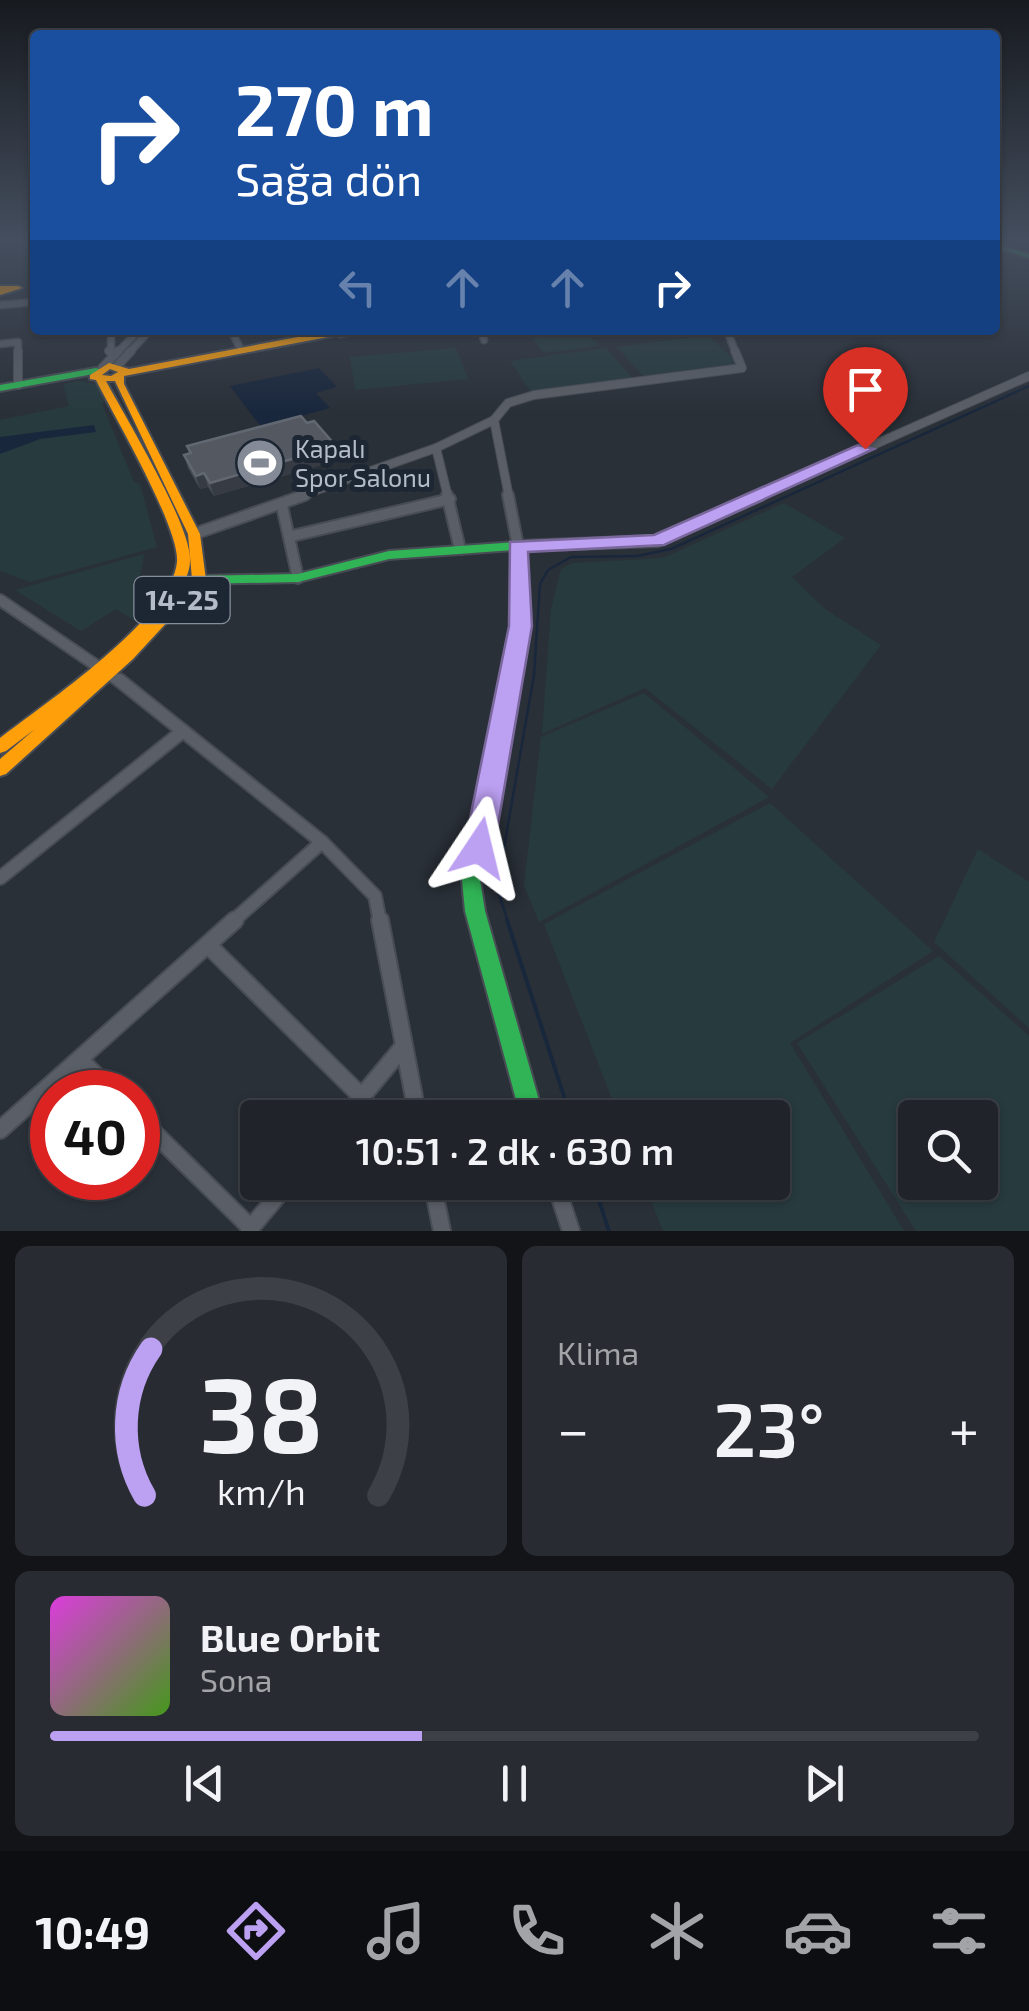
<!DOCTYPE html>
<html lang="tr">
<meta charset="utf-8">
<style>
:root{--surface:#20242a;--page:#282c32;--text:#f1f3f6;--muted:#a2a4a8;--line:#3d4147;--accent:#bca0f2}
body{margin:0;font-family:"Exo 2",sans-serif;background:var(--page);color:var(--text);height:100vh;display:flex;flex-direction:column;font-size:38px;white-space:nowrap}
*{box-sizing:border-box;margin:0}
p{font-size:32px;color:var(--muted)}
.icon{flex:none;width:55px;height:55px;fill:none;stroke:currentColor;stroke-width:2;stroke-linecap:round;stroke-linejoin:round}
.map{position:relative;height:1231px;overflow:hidden}
.panel{display:flex;flex-direction:column;gap:15px;padding:15px;background:#121417;flex:1}
.panel>*{flex:none}
.guide{position:absolute;left:30px;top:30px;width:970px;height:305px;border-radius:10px;box-shadow:0 2px 8px #0004,0 0 0 2px var(--line);background:#1a4fa0;color:#fff;overflow:hidden}
.buttons{position:absolute;left:898px;top:1100px;display:grid;gap:20px}
.buttons a{display:grid;place-items:center;width:100px;height:100px;border-radius:10px;background:var(--surface);box-shadow:0 2px 8px #0004,0 0 0 2px var(--line);font-size:50px}
.speed{position:absolute;left:30px;top:1070px;display:flex;gap:20px;font-size:50px;font-weight:700;text-align:center}
.speed>*{display:grid;place-content:center;width:130px;height:130px;border-radius:50%;background:var(--surface);box-shadow:0 2px 8px #0004,0 0 0 2px var(--line);line-height:1}
.speed .limit{border:15px solid #d22;background:#fff;color:#111}
.pin{position:absolute;display:grid;place-items:center;width:85px;height:85px;color:#fff;margin:-102px -42px;border-radius:50% 50% 50% 0;rotate:-45deg;box-shadow:0 0 10px #0007}
.pin .icon{rotate:45deg}
.me{position:absolute;width:110px;margin:-55px;rotate:10deg;stroke-linejoin:round;filter:drop-shadow(0 0 8px #0008)}
.turn{display:flex;align-items:center;gap:35px;height:210px;padding:0 40px;font-size:45px}
.turn .icon{width:130px;height:130px;stroke-width:2.5}
.turn b{display:block;font-size:70px;line-height:85px}
.lanes{display:flex;align-items:center;height:95px;padding:0 40px;background:#0003;justify-content:center;gap:50px;direction:ltr}
.lanes .off{opacity:.35}
.big{font-size:75px;font-weight:600;line-height:1.1}
.panel .tile{flex:1;display:flex;flex-direction:column;justify-content:center;gap:15px;min-width:0;padding:0 35px;border-radius:15px;background:var(--page)}
.panel .dial{align-items:center;gap:0}
.dial svg{height:260px;overflow:visible;fill:none;stroke:var(--line);stroke-width:7;stroke-linecap:round;text-anchor:middle}
.dial text{fill:var(--text);stroke:none}
.song{display:flex;align-items:center;gap:30px}
.cover{width:120px;height:120px;border-radius:15px;background:linear-gradient(135deg,hsl(300 70% 55%),hsl(100 70% 35%))}
.played{height:10px;border-radius:5px;background:linear-gradient(90deg,var(--accent) 40%,var(--line) 40%)}
.keys{display:flex;justify-content:space-around;direction:ltr}
.heat{display:flex;justify-content:space-between;align-items:center;font-size:55px;direction:ltr}
.panel .tiles{flex:1;display:grid;gap:15px;grid-template-columns:1fr 1fr}
.tile:last-child{grid-column:span 2}
.trip{position:absolute;left:240px;top:1100px;width:550px;height:100px;border-radius:10px;background:var(--surface);box-shadow:0 2px 8px #0004,0 0 0 2px var(--line);font-weight:600;line-height:100px;text-align:center}
.tab-bar{display:flex;height:160px;justify-content:space-around;align-items:center;background:#0d0e11;color:var(--muted)}
.tab-bar .icon{width:70px;height:70px}
.tab-bar .active{color:var(--accent)}
.tab-bar b{font-size:45px;color:var(--text)}
.map>svg:first-child{display:block}
.green{fill:#273a3e;fill-rule:evenodd}
.water{fill:#19273c}
.lines{fill:none;stroke-linecap:round;stroke-linejoin:round}
.stream-far1{stroke:#19273c;stroke-width:2.5}
.stream{stroke:#19273c;stroke-width:4}
.street-far4-casing{stroke:#484c55;stroke-width:9}
.street-far3-casing{stroke:#484c55;stroke-width:10}
.street-far2-casing{stroke:#484c55;stroke-width:14}
.street-far1-casing{stroke:#484c55;stroke-width:16}
.street-casing{stroke:#484c55;stroke-width:20}
.fast-casing{stroke:#484c55;stroke-width:4}
.slow-casing{stroke:#484c55;stroke-width:4}
.street-far4{stroke:#5a5e66;stroke-width:6}
.street-far3{stroke:#5a5e66;stroke-width:8}
.street-far2{stroke:#5a5e66;stroke-width:10}
.street-far1{stroke:#5a5e66;stroke-width:12}
.street{stroke:#5a5e66;stroke-width:16}
.fast{fill:#30b455;fill-rule:evenodd}
.slow{fill:#ff9f0a;fill-rule:evenodd}
.wall{fill:#474c55}
.shaded-wall{fill:#373c44}
.building{fill:#535861;stroke:#626872;stroke-width:2.5}
.route{fill:#bca0f2;stroke:#7a689d;stroke-width:2.5}
.labels{text-anchor:middle;stroke-width:10;stroke-linejoin:round;paint-order:stroke}
.far-poi-label{font-size:25px;fill:#b4bcc9;stroke:#1d2633;text-anchor:start}
.shield{fill:#1d2633;stroke:#878f9c;stroke-width:2.5}
.shield-label{font-size:28px;font-weight:bold;fill:#b4bcc9}
</style>
<div class="map">
<svg width="1029" height="1231" viewBox="0 0 1029 1231">
<rect width="100%" height="100%" fill="#2a3038"/>
<!-- green -->
<g class="green">
<path d="M526,330h59l14,16 -55,7z"/>
<path d="M708,335l30,28 -95,13 -26,-29z"/>
<path d="M456,348l12,31 -113,11 -5,-33z"/>
<path d="M606,348l26,30 -101,14 -21,-31z"/>
<path d="M80,381l19,4 7,14 -4,5 32,78 6,2 17,63 -127,35 -30,-11v-151l69,-14 -6,-22z"/>
<path d="M784,503l61,35 -53,39 33,32 56,36 -109,144 -127,-101 -103,46 9,-125 10,-40 11,-6 91,-5z"/>
<path d="M144,554l-5,30 30,-3 -32,41 -21,-13 -35,22 -66,-41z"/>
<path d="M644,693l125,104 -230,125 -15,-36 17,-149z"/>
<path d="M770,803l163,148 -143,92 114,188h-241l-19,-48 128,-1v-64l-153,-1 -75,-193z"/>
<path d="M978,849l51,33v146l-95,-86z"/>
<path d="M939,956l90,80v195h-113l-119,-188zM915,1118h65v64h-65z"/>
</g>
<!-- water -->
<g class="water">
<path d="M319,368l18,19 -21,6 14,15 -69,19 -31,-41z"/>
<path d="M94,425l2,7 -56,7 -40,15v-17z"/>
</g>
<g class="lines">
<!-- stream-far1 -->
<path class="stream-far1" d="M508,922l-11,-34 37,-213 6,-91 8,-14 23,-13 66,-1 34,-7 358,-163"/>
<!-- stream -->
<g class="stream">
<path d="M507,920l64,198"/>
<path d="M593,1182l16,49"/>
</g>
<!-- street-far4 casing -->
<g class="street-far4-casing">
<g id="street-far4">
<path d="M995,244l9,4"/>
<path d="M0,305l35,-3"/>
<path d="M231,330l8,16"/>
<path d="M295,330l2,6"/>
<path d="M481,330l3,10"/>
<path d="M727,330l9,24"/>
<path d="M340,334l22,-4"/>
<path d="M0,344l18,-2v12"/>
<path d="M111,354v-24"/>
<path d="M116,354l23,-24"/>
<path d="M128,354l22,-24"/>
</g>
</g>
<!-- street-far3 casing -->
<g class="street-far3-casing">
<g id="street-far3">
<path d="M18,351v34"/>
<path d="M109,351l6,4"/>
<path d="M117,366l14,-15"/>
<path d="M102,368l16,-17"/>
<path d="M494,420l15,77"/>
<path d="M436,448l12,49"/>
<path d="M297,497l139,-49 58,-28 14,-17 26,-8 208,-27 -7,-17"/>
<path d="M756,497l273,-121"/>
</g>
</g>
<!-- street-far2 casing -->
<g class="street-far2-casing">
<g id="street-far2">
<path d="M447,495l13,54"/>
<path d="M508,495l10,51 139,-5 104,-46"/>
<path d="M282,506l16,72"/>
<path d="M194,534l111,-39"/>
<path d="M292,536l158,-37"/>
<path d="M0,600l122,83"/>
</g>
</g>
<!-- street-far1 casing -->
<g class="street-far1-casing">
<g id="street-far1">
<path d="M119,680l203,162 53,54 5,26"/>
<path d="M0,878l183,-147"/>
<path d="M232,922l90,-80"/>
</g>
</g>
<!-- street casing -->
<g class="street-casing">
<g id="street">
<path d="M380,920l38,198"/>
<path d="M208,945l153,151"/>
<path d="M81,1061l32,31"/>
<path d="M138,1117l113,111"/>
<path d="M344,1118l59,-71"/>
<path d="M0,1130l235,-210"/>
<path d="M432,1182l10,49"/>
<path d="M555,1182l16,49"/>
<path d="M249,1230l40,-48"/>
</g>
</g>
<!-- fast casing -->
<g class="fast-casing">
<g id="fast">
<path d="M1004,246l25,8v4l-27,-9z"/>
<path d="M96,368l3,1v4l-99,18v-6z"/>
<path d="M518,542l6,4 3,80 -47,254 5,31 59,207h-23l-56,-207 -3,-31 51,-254 -1,-76 -123,9 -91,23 -99,2 -7,-4 7,-4 99,-2 91,-23z"/>
</g>
</g>
<!-- slow casing -->
<g class="slow-casing">
<g id="slow">
<path d="M0,286h18l4,2 -22,7z"/>
<path d="M330,331l4,3 -1,2 -209,40v8l76,150 6,46 -73,79 -127,115 -6,2v-17l35,-30 -29,22 -6,2v-15c44,-34 172,-120 177,-176 3,-34 -63,-146 -81,-182l-6,-1v-4l19,-12 20,6zM110,369l8,3 -7,4 -9,-1zM106,381h9l73,153 4,45 -17,18c7,-11 15,-23 15,-36 2,-35 -65,-144 -84,-180z"/>
</g>
</g>
<!-- street-far4 -->
<use href="#street-far4" class="street-far4"/>
<!-- street-far3 -->
<use href="#street-far3" class="street-far3"/>
<!-- street-far2 -->
<use href="#street-far2" class="street-far2"/>
<!-- street-far1 -->
<use href="#street-far1" class="street-far1"/>
<!-- street -->
<use href="#street" class="street"/>
<!-- fast -->
<use href="#fast" class="fast"/>
<!-- slow -->
<use href="#slow" class="slow"/>
</g>
<!-- wall -->
<path class="wall" d="M187,446l151,14 -124,36 -6,-9 -8,2 -12,-21 -4,-13 5,-1z"/>
<!-- shaded-wall -->
<g class="shaded-wall">
<path d="M336,446l2,14 -124,36 -4,-13z"/>
<path d="M204,473l4,14 -8,2 -4,-13z"/>
</g>
<!-- building -->
<path class="building" d="M301,416l6,7 7,-2 22,25 -126,37 -6,-10 -8,3 -12,-21 7,-2 -4,-7z"/>
<!-- sky -->
<linearGradient id="sky" x2="0" y2="1"><stop stop-color="#171a1f"/><stop offset="0.58" stop-color="#444e5e"/><stop offset="1" stop-color="#444e5e" stop-opacity="0"/></linearGradient>
<rect width="1029" height="414" fill="url(#sky)"/>
<!-- route -->
<path class="route" d="M858,445l16,4 -210,96 -136,7 4,74 -38,222 -4,9 -11,4 -11,-4 -4,-9 45,-222 1,-84 144,-7z"/>
<!-- icons -->
<defs>
<g id="stadium-disc" transform="scale(2.5)"><circle r="9.5" fill="#848b96" stroke="#1d2633"/><path d="M0-5a6.5 5 0 1 0 0 10a6.5 5 0 1 0 0-10ZM-3.5-1.8h7v3.6h-7Z" fill="#fff"/></g>
</defs>
<g fill-rule="evenodd">
<use href="#stadium-disc" x="260" y="463"/>
</g>
<g class="labels">
<!-- far-poi labels -->
<g class="far-poi-label">
<text x="295" y="458">Kapalı<tspan x="295" dy="29">Spor Salonu</tspan></text>
</g>
<!-- shield labels -->
<rect class="shield" x="134.5" y="577" width="95" height="46" rx="8"/>
<g class="shield-label">
<text x="182" y="610">14-25</text>
</g>
</g>
</svg>
<div class="buttons">
<a><svg class="icon" aria-label="search" viewBox="0 0 24 24"><circle cx="10" cy="10" r="6"/><path d="M15 15l6 6"/></svg></a>
</div>
<div class="speed"><div class="limit">40</div></div>
<div class="pin" style="left:865px;top:449px;background:#d93025"><svg class="icon" aria-label="arrive" viewBox="0 0 24 24"><path d="M6 21V4h12l-3 4 3 4H6"/></svg></div>
<svg class="me" style="left:479px;top:848px" viewBox="-20 -20 40 40"><path d="M0-17L14 15 0 8-14 15z" fill="#bca0f2" stroke="#fff" stroke-width="4"/></svg>
<div class="trip">10:51 · 2 dk · 630 m</div>
<div class="guide">
<div class="turn"><svg class="icon" aria-label="right" viewBox="0 0 24 24"><path d="M7 20v-9h11M14 6l5 5-5 5"/></svg><div><b>270 m</b>Sağa dön</div></div>
<div class="lanes"><svg class="icon off" aria-label="left" viewBox="0 0 24 24"><path d="M17 20v-9H6M10 6l-5 5 5 5"/></svg><svg class="icon off" aria-label="ahead" viewBox="0 0 24 24"><path d="M12 20V5M6 11l6-6 6 6"/></svg><svg class="icon off" aria-label="ahead" viewBox="0 0 24 24"><path d="M12 20V5M6 11l6-6 6 6"/></svg><svg class="icon" aria-label="right" viewBox="0 0 24 24"><path d="M7 20v-9h11M14 6l5 5-5 5"/></svg></div>
</div>
</div>
<section class="panel">
<div class="tiles">
<div class="tile dial"><svg viewBox="0 0 100 80">
<path d="M14 69A42 42 0 1 1 86 69"/>
<path d="M14 69A42 42 0 0 1 16 24" stroke="#bca0f2"/>
<text x="50" y="56" font-size="32" font-weight="700">38</text>
<text x="50" y="72" font-size="11">km/h</text>
</svg></div>
<div class="tile"><p>Klima</p>
<div class="heat"><a>−</a><b class="big">23°</b><a>+</a></div>
</div>
<div class="tile">
<div class="song"><i class="cover"></i><div><b>Blue Orbit</b><p>Sona</p></div></div>
<div class="played"></div>
<div class="keys"><svg class="icon" aria-label="previous" viewBox="0 0 24 24"><path d="M18 5L8 12l10 7zM5 5v14"/></svg><svg class="icon" aria-label="pause" viewBox="0 0 24 24"><path d="M8 5v14M16 5v14"/></svg><svg class="icon" aria-label="next" viewBox="0 0 24 24"><path d="M6 5l10 7-10 7zM19 5v14"/></svg></div>
</div>
</div>
</section>
<nav class="tab-bar">
<b>10:49</b>
<svg class="icon active" aria-label="directions" viewBox="0 0 24 24"><path d="M12 3l9 9-9 9-9-9zM9 14v-3h6M13 9l2 2-2 2"/></svg>
<svg class="icon" aria-label="music" viewBox="0 0 24 24"><path d="M9 18V5l10-2v13"/><circle cx="6" cy="18" r="3"/><circle cx="16" cy="16" r="3"/></svg>
<svg class="icon" aria-label="phone" viewBox="0 0 24 24"><path d="M5 4h4l2 5-3 2q2 4 5 5l2-3 5 2v4C11 20 4 13 5 4z"/></svg>
<svg class="icon" aria-label="climate" viewBox="0 0 24 24"><path d="M12 3v18M4 7l16 10M4 17L20 7"/></svg>
<svg class="icon" aria-label="car" viewBox="0 0 24 24"><path d="M5 17H2v-5l4-1 3-4h7l3 4 3 1v5h-3M9 17h6M6 11h13"/><circle cx="7" cy="17" r="2"/><circle cx="17" cy="17" r="2"/></svg>
<svg class="icon" aria-label="filters" viewBox="0 0 24 24"><path d="M4 7h16M4 17h16"/><circle cx="9" cy="7" r="2"/><circle cx="15" cy="17" r="2"/></svg>
</nav>
